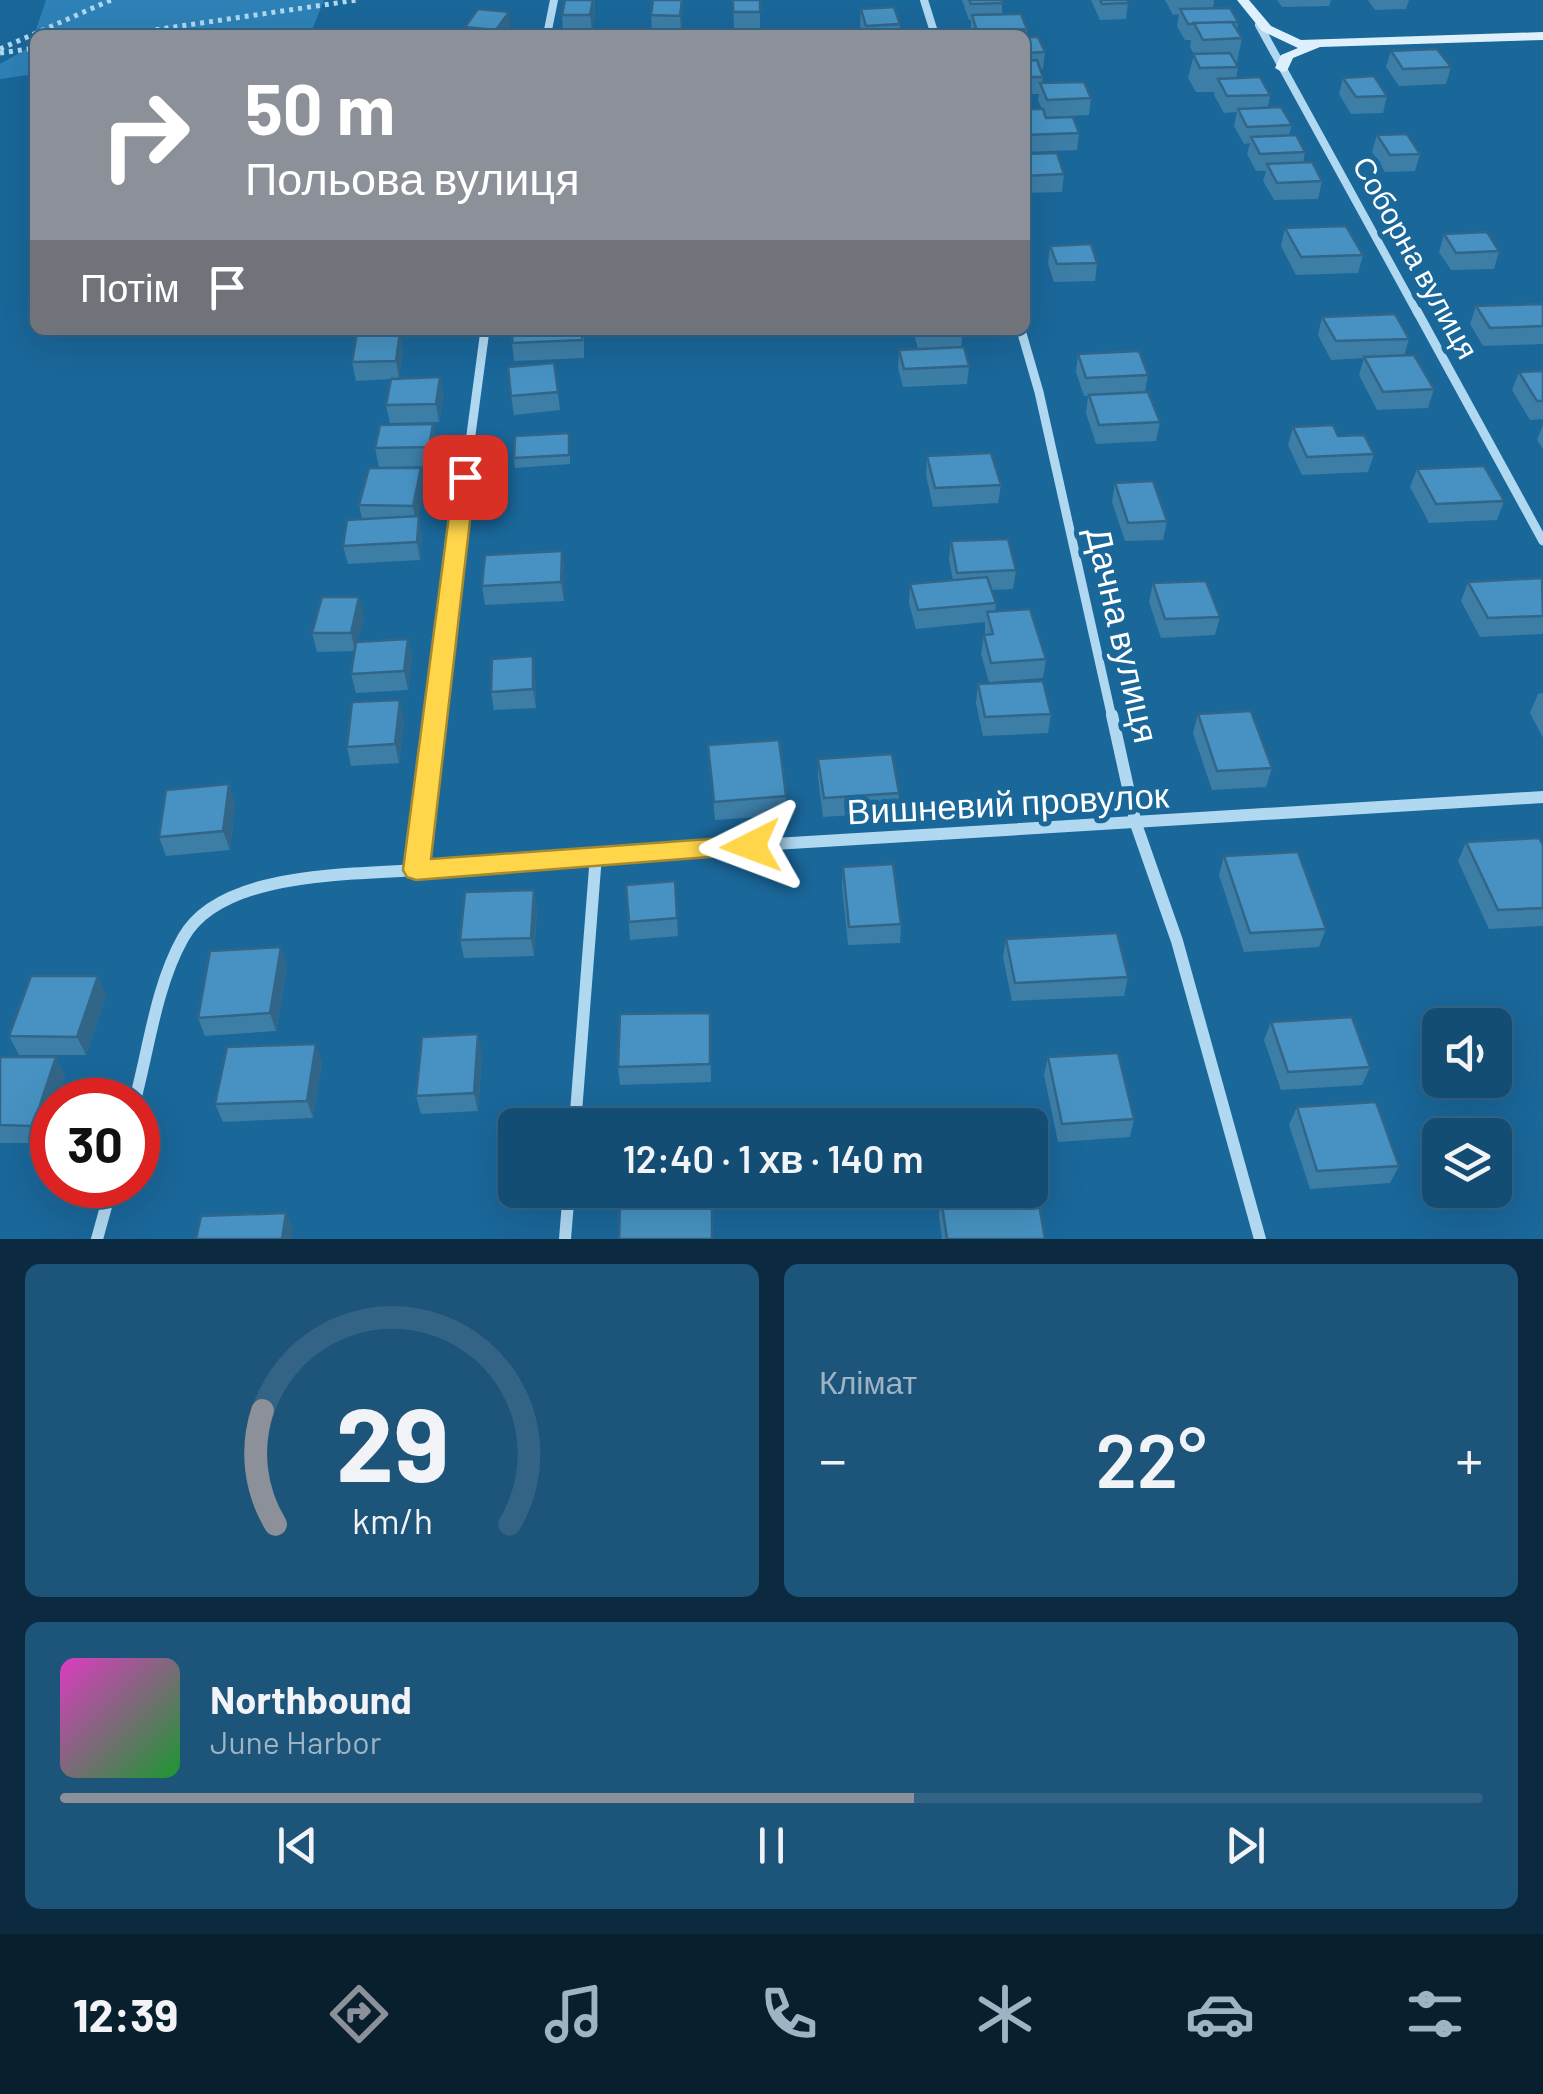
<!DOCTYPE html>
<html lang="uk">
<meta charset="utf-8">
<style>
:root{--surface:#144d74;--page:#1d5479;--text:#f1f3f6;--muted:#9db4c5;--line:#336486;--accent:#8c9099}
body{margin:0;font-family:Barlow,sans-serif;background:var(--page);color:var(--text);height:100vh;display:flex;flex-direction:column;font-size:38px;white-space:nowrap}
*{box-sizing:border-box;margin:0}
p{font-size:32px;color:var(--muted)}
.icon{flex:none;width:55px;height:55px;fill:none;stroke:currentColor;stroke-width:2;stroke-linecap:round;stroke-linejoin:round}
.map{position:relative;height:1239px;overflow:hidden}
.sheet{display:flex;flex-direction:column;gap:25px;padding:25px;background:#0b2a40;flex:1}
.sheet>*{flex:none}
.hud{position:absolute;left:30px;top:30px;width:1000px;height:305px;border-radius:15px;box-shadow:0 10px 40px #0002,0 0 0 2px var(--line);background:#8c9099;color:#fff;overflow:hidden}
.fabs{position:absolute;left:1422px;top:1008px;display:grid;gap:20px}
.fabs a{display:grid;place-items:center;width:90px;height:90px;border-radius:15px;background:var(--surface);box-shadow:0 10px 40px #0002,0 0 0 2px var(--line);font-size:50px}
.speed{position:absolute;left:30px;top:1078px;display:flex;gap:20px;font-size:50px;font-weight:700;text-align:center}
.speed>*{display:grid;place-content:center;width:130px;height:130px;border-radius:50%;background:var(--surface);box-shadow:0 10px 40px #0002,0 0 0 2px var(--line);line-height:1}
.speed .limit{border:15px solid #d22;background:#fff;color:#111}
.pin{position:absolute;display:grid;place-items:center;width:85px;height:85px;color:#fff;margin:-42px;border-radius:20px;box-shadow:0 5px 15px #0006}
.me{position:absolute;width:110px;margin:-55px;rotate:267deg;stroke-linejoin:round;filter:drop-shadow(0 0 8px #0008)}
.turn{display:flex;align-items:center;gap:35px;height:210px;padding:0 50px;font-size:45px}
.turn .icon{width:130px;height:130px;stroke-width:2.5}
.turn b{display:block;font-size:70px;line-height:85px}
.then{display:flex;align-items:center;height:95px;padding:0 50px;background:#0003;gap:20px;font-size:38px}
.big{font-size:75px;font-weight:600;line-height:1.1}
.sheet .widget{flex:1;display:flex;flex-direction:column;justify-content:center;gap:15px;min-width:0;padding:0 35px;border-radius:15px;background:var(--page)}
.sheet .dial{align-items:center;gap:0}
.dial svg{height:260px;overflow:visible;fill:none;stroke:var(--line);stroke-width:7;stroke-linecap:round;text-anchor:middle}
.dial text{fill:var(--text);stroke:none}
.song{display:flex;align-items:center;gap:30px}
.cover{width:120px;height:120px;border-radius:15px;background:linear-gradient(135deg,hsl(310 70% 55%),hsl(130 70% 35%))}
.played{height:10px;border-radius:5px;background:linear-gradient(90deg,var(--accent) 60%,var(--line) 60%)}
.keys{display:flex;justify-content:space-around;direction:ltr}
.heat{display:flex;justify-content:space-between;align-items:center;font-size:55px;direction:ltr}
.sheet .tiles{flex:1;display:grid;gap:25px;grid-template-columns:1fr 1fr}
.widget:last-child{grid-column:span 2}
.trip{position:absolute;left:498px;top:1108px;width:550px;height:100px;border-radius:15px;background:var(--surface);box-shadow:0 10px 40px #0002,0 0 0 2px var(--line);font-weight:600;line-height:100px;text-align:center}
.tab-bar{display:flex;height:160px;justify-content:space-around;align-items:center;background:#081f2e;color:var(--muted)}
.tab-bar .icon{width:70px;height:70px}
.tab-bar .current{color:var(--accent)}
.tab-bar b{font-size:45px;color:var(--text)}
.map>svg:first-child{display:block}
.green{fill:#2e82b7}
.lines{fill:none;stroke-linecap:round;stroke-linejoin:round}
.path{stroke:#b0d8f1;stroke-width:5;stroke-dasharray:4 5;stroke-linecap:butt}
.street-far2{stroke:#b0d8f1;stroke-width:8}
.street-far1{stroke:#b0d8f1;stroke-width:9}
.street{stroke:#b0d8f1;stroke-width:12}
.secondary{fill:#def0fc;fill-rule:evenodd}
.wall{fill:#3d7ea7}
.shaded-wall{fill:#326688}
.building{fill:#4792c2;stroke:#326688;stroke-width:2.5}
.route{fill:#ffd54a;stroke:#a68a30;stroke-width:2.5}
.labels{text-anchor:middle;stroke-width:10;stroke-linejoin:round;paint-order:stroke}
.far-street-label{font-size:30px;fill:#fff;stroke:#1a679a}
.street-label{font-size:35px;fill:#fff;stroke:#1a679a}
</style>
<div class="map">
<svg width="1543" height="1239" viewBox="0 0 1543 1239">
<rect width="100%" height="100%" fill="#1a679a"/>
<!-- green -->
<path class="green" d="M46,0h278l-14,35h-275v39l-35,5v-15l30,-17z"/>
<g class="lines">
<!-- path -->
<g class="path">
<path d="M120,35l237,-35"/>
<path d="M0,49l111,-49"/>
<path d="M0,53l35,-5"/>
</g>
<!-- street-far2 -->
<g class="street-far2">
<path d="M924,0l11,35"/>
<path d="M1259,25l159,289"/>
<path d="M547,35l7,-35"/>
</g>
<!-- street-far1 -->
<g class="street-far1">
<path d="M1417,311l126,230"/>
<path d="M1021,330l18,62 73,326"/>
<path d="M433,718l52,-388"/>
</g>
<!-- street -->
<g class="street">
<path d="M1112,715l24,109 41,117 83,298"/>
<path d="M417,870l179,-15 947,-58"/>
<path d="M135,1100c14,-52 21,-114 48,-162 37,-67 167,-63 234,-68l16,-155"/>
<path d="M575,1125l21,-270"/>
<path d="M97,1239l15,-54"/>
<path d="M565,1239l4,-49"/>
</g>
<!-- secondary -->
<path class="secondary" d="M1237,0h12l22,26 30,14 242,-8v8l-223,7 -27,11 -6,13 -5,1 -7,-4 6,-13 17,-7 -36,-17z"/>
</g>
<!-- wall -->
<g class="wall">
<path d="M565,0h29l1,12 -3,19h-29l-1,-16z"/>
<path d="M653,0h30l-2,32h-29l-1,-17z"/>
<path d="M733,0h27v28h-26z"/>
<path d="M962,0h40v14l25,15 -1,8 19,15 -2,17h-3l3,8 -1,6 49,15 -2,17 -43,2 33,16 -2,17 -52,2v-43h17l-4,-9 1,-6h-14v-59h-54v-15h-2z"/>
<path d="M1091,0h36l1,3 -2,16 -26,1z"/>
<path d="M1165,0h49l-1,8 25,14 -1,8 5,8 -5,24h-2l3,5 -2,11 34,17 -2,13 24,17 -3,10 16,17 -2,11 19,18 -4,18 -44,1 -11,-19 3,-10h-10l-9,-17 3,-11 -6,1 -10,-18 3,-14 -13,1 -10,-18 1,-3h-19l-8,-14 6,-24 -4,-7 1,-7h-6l-8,-14 2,-12 -6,1z"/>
<path d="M1277,0h54l-2,6 -47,1z"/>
<path d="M1368,0h41l-3,9 -31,1z"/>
<path d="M861,9l39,15 -1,11h-40h4l-3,-10z"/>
<path d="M465,27l46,1 -5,7h-40z"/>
<path d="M1391,51l60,16 -5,17 -47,2 -13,-19z"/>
<path d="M1343,78l44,18 -4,17 -32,1 -12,-20z"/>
<path d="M1377,135l43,19 -5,17 -30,1 -13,-20z"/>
<path d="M1025,154l39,20 -2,18 -37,1z"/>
<path d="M1285,228l78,27 -5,18 -62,2 -15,-29z"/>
<path d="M1444,234l55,17 -5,18 -43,1 -12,-18z"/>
<path d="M1050,246l47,17 -2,18 -41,1 -6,-18z"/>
<path d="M1543,304v40l-60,2 -13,-22 6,-18z"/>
<path d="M1322,317l87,22 -5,17 30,33 -6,19 -51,2 -18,-35 5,-17 -33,2 -13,-25z"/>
<path d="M913,330h50l-2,17 8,19 -2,18 -64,3 -5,-19 1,-18 19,-1z"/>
<path d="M400,332l3,18 -4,28 41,-1 3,19 -4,26 -49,1 -4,-18 5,-26 -35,2 -4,-19z"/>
<path d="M584,336v22l-70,3 -2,-18z"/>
<path d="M1078,354l70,21 -3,17 15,30 -4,19 -60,3 -10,-31 2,-17h-4l-8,-24z"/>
<path d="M554,363l6,47 -46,5 -3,-19z"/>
<path d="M1543,371v48l-13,1 -18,-30 7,-18z"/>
<path d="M433,424l3,18 -3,24 -54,1 -4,-19z"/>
<path d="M1543,425v24l-6,-9z"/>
<path d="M1293,427l45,9 36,18 -6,18 -66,3 -14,-30z"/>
<path d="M570,442v22l-55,4 -1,-10z"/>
<path d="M927,456l74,29 -3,18 -65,4 -7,-32z"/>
<path d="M421,468l4,19 -7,29 4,19 -2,25 -72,4 -5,-18 19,-27 -3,-14z"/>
<path d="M1417,469l87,32 -7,19 -68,3 -19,-36z"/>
<path d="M1115,483l52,38 -4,19 -38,1 -13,-39z"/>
<path d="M951,541l65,29 -3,19 -21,1 4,13 -1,9 51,47 -3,19 -54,4 -8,-28 3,-19h1v-13l-69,7 -7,-26 1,-19 43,-4 -4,-20z"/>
<path d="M562,551l2,19v31l-79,4 -3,-19z"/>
<path d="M1543,580v54l-63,3 -19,-36 7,-19z"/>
<path d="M1153,583l67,34 -5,18 -54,3 -12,-36z"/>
<path d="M364,616l-7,26 51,-3 4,19 -4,32 -52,3 -5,-19 4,-23 -38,1 -5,-19z"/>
<path d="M535,675l1,33 -42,2 -3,-18z"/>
<path d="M978,684l73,30 -3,19 -65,3 -7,-33z"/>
<path d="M1543,693v45l-13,-25 8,-19z"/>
<path d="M1198,714l74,54 -6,19 -54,3 -19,-57z"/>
<path d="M404,719l-5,44 -48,3 -4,-19z"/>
<path d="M708,745l78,51v19l-71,5z"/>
<path d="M818,759l81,34 -2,19 -74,5 -5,-40z"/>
<path d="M235,803l-5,47 -64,6 -7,-19z"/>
<path d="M1466,842l77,3v81l-54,3 -31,-68z"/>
<path d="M1224,856l102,73 -7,18 -75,5 -25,-77z"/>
<path d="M843,867l58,57 -1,19 -52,2 -6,-60z"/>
<path d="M675,881l3,55 -48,4 -4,-55z"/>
<path d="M537,909l-3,47 -70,2 -4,-18z"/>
<path d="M1006,939l122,38 -4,19 -112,5 -9,-44z"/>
<path d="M287,966l-11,65 -71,5 -7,-18z"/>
<path d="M106,995l-20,60h-67l-10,-19z"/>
<path d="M710,1013l1,69 -91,3 -2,-18z"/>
<path d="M1271,1022l99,45 -8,18 -81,5 -17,-50z"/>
<path d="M482,1052l-4,59 -57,3 -5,-18z"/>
<path d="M0,1057l65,18 -8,25h-5v14l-9,29h-43z"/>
<path d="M1048,1057l86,62 -4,18 -72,5 -14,-67z"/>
<path d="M322,1062l-9,56 -90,4 -8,-18z"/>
<path d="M1297,1107l102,59 -9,17 -80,6 -21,-64z"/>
<path d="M941,1198l104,41h-103l-3,-23z"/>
</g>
<!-- shaded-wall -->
<g class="shaded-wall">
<path d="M593,0l2,12 -3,19 -2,-16z"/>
<path d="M682,0l1,9 -2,23 -1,-16z"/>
<path d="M509,12l2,16 -5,7h-10v-5z"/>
<path d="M400,332l3,18 -4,29 -3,-18z"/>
<path d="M440,377l3,19 -4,26 -3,-18z"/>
<path d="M433,424l3,18 -3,24 -4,-19z"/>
<path d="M421,468l4,19 -9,37 -3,-18z"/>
<path d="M419,516l3,19 -2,25 -3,-18z"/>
<path d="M562,551l2,19v31l-3,-19z"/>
<path d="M359,597l5,19 -9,35 -4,-18z"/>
<path d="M408,639l4,19 -4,32 -4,-19z"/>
<path d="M533,656l2,19 1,33 -3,-19z"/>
<path d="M400,700l4,19 -5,44 -4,-19z"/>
<path d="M229,784l6,19 -5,47 -7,-19z"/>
<path d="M534,890l3,19 -3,47 -3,-18z"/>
<path d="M281,947l6,19 -11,65 -6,-18z"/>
<path d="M98,976l8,19 -20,60 -9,-18z"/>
<path d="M478,1034l4,18 -4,59 -4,-18z"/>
<path d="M316,1044l6,18 -9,56 -6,-17z"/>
<path d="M56,1057l9,18 -8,25h-5v14l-9,29 -10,-17z"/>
<path d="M286,1213l7,17 -1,9h-10z"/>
</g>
<!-- building -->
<g class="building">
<path d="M565,0h28l-3,15h-28z"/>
<path d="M653,0h29l-2,16 -29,-1z"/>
<rect x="733" y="0" width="27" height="12"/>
<path d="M969,0h33l1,3 -32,1z"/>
<path d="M1100,0h27l1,3 -26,1z"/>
<path d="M894,7l6,17 -34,2 -5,-17z"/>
<path d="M1230,8l8,14 -50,2 -8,-15z"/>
<path d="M478,9l31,3 -13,18 -31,-3z"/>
<path d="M1021,14l6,15 -50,2 -5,-16z"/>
<path d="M1232,22l10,16 -39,2 -9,-17z"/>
<path d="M1025,37h13l7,15 -20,1z"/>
<path d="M1437,49l14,18 -48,2 -12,-18z"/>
<path d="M1230,53l8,14 -38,1 -7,-14z"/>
<path d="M1037,60l6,17h-18v-16z"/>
<path d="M1374,76l13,20 -31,1 -13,-19z"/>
<path d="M1260,77l10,18 -43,1 -9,-17z"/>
<path d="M1084,82l7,16 -44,2 -7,-17z"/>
<path d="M1281,107l11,18 -45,2 -9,-18z"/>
<path d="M1025,109h18l3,9 27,-1 6,16 -54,2z"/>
<path d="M1407,134l13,20 -30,1 -13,-20z"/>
<path d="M1296,135l9,17 -45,2 -9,-17z"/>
<path d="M1057,153l7,21 -39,2v-22z"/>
<path d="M1312,162l10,19 -45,2 -10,-19z"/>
<path d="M1346,226l17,29 -62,2 -16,-29z"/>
<path d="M1487,232l12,19 -43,2 -12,-19z"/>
<path d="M1091,244l6,19 -40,1 -7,-18z"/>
<path d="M1543,304v22l-53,2 -14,-22z"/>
<path d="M1395,314l14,25 -73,2 -14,-24z"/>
<path d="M513,330h70l-1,10 -70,3z"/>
<path d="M919,330h44v1l-43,3z"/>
<path d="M400,332l-4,29 -44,1 5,-29z"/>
<path d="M964,347l5,19 -65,3 -5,-19z"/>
<path d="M1139,351l9,24 -62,3 -8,-24z"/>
<path d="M1414,355l20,34 -51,3 -19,-35z"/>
<path d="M554,363l4,29 -47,4 -3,-29z"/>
<path d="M1543,371v30h-6l-18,-29z"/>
<path d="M440,377l-4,27 -50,1 5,-26z"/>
<path d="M1148,392l12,30 -61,3 -10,-30z"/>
<path d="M433,424l-4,23 -54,1 5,-23z"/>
<path d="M1333,425l5,11 26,-1 10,19 -67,3 -14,-30z"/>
<path d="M569,433v22l-55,3 1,-22z"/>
<path d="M991,453l10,32 -66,3 -8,-32z"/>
<path d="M1484,466l20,35 -68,3 -19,-35z"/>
<path d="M369,468h52l-8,38 -54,-1z"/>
<path d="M1153,481l14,40 -39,2 -13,-40z"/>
<path d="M419,516l-2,26 -74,4 4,-26z"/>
<path d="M1008,539l8,31 -59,3 -6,-32z"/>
<path d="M562,551l-1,31 -79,4 3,-31z"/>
<path d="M987,577l9,26 -78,7 -8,-26z"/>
<path d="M1542,578l1,38 -55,2 -20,-36z"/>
<path d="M1206,581l14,36 -55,2 -12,-36z"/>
<path d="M322,597h37l-8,36h-39z"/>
<path d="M1030,609l16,50 -55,4 -7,-28 9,-1 -6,-22z"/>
<path d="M408,639l-4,32 -53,3 5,-32z"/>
<path d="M533,656v33l-42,3 1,-33z"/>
<path d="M1043,681l8,33 -66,3 -7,-33z"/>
<path d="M400,700l-5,44 -48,3 5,-45z"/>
<path d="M1251,711l21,57 -55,3 -19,-57z"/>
<path d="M779,740l7,56 -72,6 -6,-57z"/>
<path d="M892,754l7,39 -75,5 -6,-39z"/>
<path d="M229,784l-6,47 -64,6 7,-47z"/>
<path d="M1539,838l4,7v63l-45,2 -32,-68z"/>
<path d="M1298,852l28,77 -76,4 -26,-77z"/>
<path d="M893,864l8,60 -52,3 -6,-60z"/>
<path d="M675,881l2,37 -48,4 -3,-37z"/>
<path d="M534,890l-3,48 -71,2 5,-48z"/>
<path d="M1117,933l11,44 -113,6 -9,-44z"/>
<path d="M281,947l-11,66 -72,5 12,-67z"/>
<path d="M31,976h67l-21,61 -68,-1z"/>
<path d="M710,1013v51l-92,3 2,-53z"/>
<path d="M1352,1017l18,50 -82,5 -17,-50z"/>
<path d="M478,1034l-4,59 -58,3 6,-59z"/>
<path d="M316,1044l-9,57 -92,3 12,-57z"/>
<path d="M1118,1053l16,66 -72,5 -14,-67z"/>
<path d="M0,1057h56l-23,69 -33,-1z"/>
<path d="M1376,1102l23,64 -82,5 -20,-64z"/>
<path d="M1037,1193l8,46h-98l-6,-41z"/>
<path d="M712,1202v37h-93l1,-35z"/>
<path d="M286,1213l-4,26h-86l5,-23z"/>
</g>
<!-- route -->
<path class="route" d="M465,470l10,7 -44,382 320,-23 9,3 4,7 -4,7 -344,27 -9,-3 -4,-7 51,-393z"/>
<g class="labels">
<!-- far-street labels -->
<g class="far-street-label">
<text transform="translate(1415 258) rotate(61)" y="10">Соборна вулиця</text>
</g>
<!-- street labels -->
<g class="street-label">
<text transform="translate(1122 635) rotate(77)" y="12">Дачна вулиця</text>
<text transform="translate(1008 804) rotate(-3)" y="12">Вишневий провулок</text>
</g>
</g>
</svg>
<div class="fabs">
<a><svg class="icon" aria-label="sound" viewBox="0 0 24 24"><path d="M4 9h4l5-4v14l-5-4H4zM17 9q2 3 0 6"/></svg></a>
<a><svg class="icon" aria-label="layers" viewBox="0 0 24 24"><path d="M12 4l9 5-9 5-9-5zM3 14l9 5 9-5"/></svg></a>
</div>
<div class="speed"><div class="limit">30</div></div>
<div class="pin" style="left:465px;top:477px;background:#d93025"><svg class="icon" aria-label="arrive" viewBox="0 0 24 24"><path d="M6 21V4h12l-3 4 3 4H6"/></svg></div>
<svg class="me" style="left:751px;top:846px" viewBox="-20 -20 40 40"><path d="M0-17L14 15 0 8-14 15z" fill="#ffd54a" stroke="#fff" stroke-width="4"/></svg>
<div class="trip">12:40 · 1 хв · 140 m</div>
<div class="hud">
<div class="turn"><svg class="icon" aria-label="right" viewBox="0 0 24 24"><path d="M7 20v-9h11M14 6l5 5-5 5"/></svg><div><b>50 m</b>Польова вулиця</div></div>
<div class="then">Потім<svg class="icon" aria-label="arrive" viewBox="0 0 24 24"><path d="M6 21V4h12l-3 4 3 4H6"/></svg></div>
</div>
</div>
<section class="sheet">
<div class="tiles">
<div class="widget dial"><svg viewBox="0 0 100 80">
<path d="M14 69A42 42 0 1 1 86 69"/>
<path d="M14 69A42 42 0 0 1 10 34" stroke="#8c9099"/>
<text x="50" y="56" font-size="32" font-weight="700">29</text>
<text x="50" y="72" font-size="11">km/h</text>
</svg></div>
<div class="widget"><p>Клімат</p>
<div class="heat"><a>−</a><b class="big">22°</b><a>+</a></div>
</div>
<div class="widget">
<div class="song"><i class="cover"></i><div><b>Northbound</b><p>June Harbor</p></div></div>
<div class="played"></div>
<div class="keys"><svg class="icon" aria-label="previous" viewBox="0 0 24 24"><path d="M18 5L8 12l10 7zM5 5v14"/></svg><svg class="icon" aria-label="pause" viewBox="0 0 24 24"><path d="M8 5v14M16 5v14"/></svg><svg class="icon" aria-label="next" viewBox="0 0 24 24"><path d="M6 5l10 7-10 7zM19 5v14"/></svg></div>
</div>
</div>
</section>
<nav class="tab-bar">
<b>12:39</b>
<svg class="icon current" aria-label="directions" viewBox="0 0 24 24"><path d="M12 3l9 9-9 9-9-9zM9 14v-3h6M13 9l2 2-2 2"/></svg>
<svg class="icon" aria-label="music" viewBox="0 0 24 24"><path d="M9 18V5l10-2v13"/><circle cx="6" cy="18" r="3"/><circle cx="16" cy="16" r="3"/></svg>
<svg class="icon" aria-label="phone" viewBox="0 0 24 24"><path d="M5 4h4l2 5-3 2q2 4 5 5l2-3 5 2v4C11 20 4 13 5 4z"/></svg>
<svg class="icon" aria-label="climate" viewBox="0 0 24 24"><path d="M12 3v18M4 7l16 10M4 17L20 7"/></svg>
<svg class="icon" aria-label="car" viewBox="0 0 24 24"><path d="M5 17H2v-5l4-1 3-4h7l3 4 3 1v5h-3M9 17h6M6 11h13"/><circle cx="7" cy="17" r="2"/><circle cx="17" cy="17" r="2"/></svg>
<svg class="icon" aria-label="filters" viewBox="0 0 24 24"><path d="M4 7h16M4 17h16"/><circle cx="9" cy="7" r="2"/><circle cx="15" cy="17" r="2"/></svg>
</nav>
